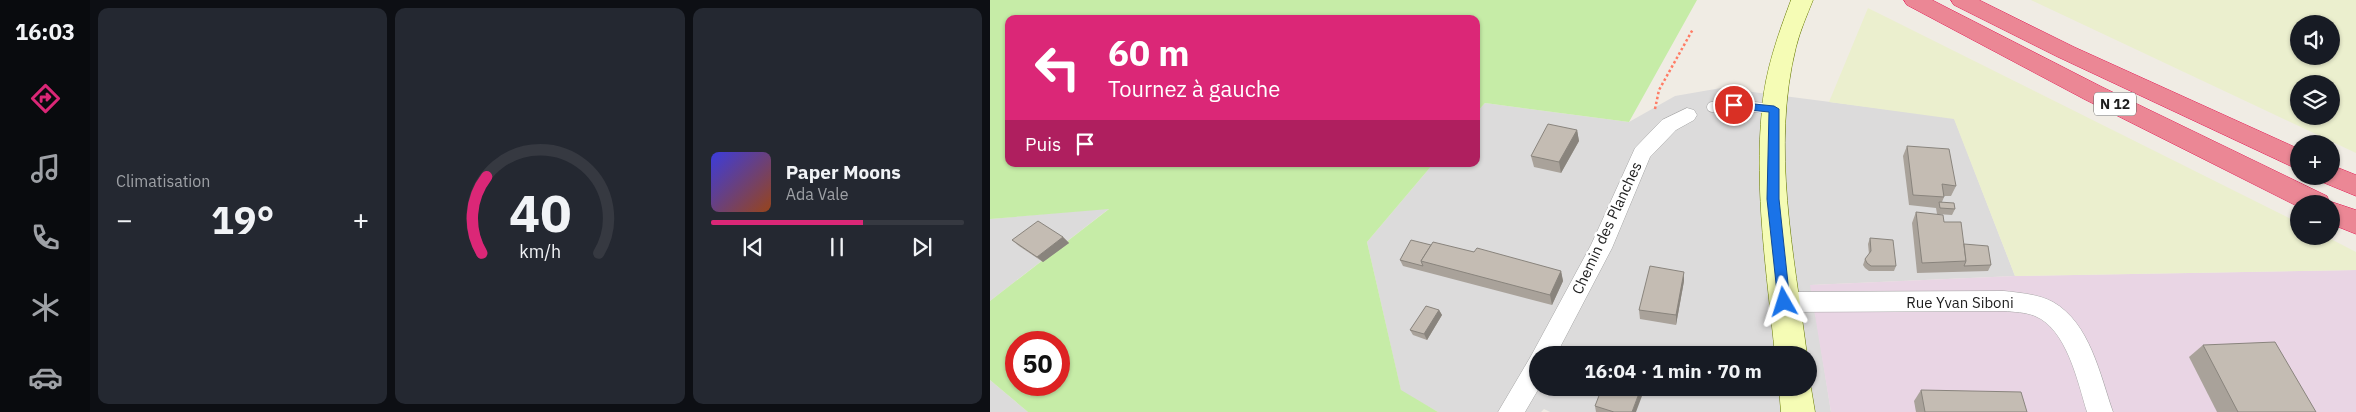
<!DOCTYPE html>
<html lang="fr">
<meta charset="utf-8">
<style>
:root{--surface:#171b24;--page:#242831;--text:#f1f3f6;--muted:#9ea1a6;--line:#363941;--accent:#db2777}
body{margin:0;font-family:"IBM Plex Sans",sans-serif;background:var(--page);color:var(--text);height:100vh;display:flex;flex-direction:column;font-size:19px;white-space:nowrap}
*{box-sizing:border-box;margin:0}
p{font-size:16px;color:var(--muted)}
.icon{flex:none;width:28px;height:28px;fill:none;stroke:currentColor;stroke-width:2;stroke-linecap:round;stroke-linejoin:round}
.map{position:relative;flex:1;overflow:hidden}
.sheet{display:flex;flex-direction:column;gap:8px;padding:8px;background:#0d0f14;width:900px}
.sheet>*{flex:none}
.hud{position:absolute;left:15px;top:15px;width:475px;height:152px;border-radius:10px;box-shadow:0 1px 4px #0004;background:#db2777;color:#fff;overflow:hidden}
.buttons{position:absolute;left:1300px;top:15px;display:grid;gap:10px}
.buttons a{display:grid;place-items:center;width:50px;height:50px;border-radius:50%;background:var(--surface);box-shadow:0 1px 4px #0004;font-size:25px}
.speed{position:absolute;left:15px;top:331px;display:flex;gap:10px;font-size:25px;font-weight:700;text-align:center}
.speed>*{display:grid;place-content:center;width:65px;height:65px;border-radius:50%;background:var(--surface);box-shadow:0 1px 4px #0004;line-height:1}
.speed .limit{border:8px solid #d22;background:#fff;color:#111}
.pin{position:absolute;display:grid;place-items:center;width:42px;height:42px;color:#fff;margin:-21px;border:2px solid #fff;border-radius:50%;box-shadow:0 1px 5px #0007}
.me{position:absolute;width:55px;margin:-28px;rotate:354deg;stroke-linejoin:round;filter:drop-shadow(0 0 4px #0008)}
.turn{display:flex;align-items:center;gap:18px;height:105px;padding:0 20px;font-size:22px}
.turn .icon{width:65px;height:65px;stroke-width:2.5}
.turn b{display:block;font-size:35px;line-height:42px}
.then{display:flex;align-items:center;height:48px;padding:0 20px;background:#0003;gap:10px;font-size:19px}
.big{font-size:38px;font-weight:700;line-height:1.1}
.sheet .card{flex:1;display:flex;flex-direction:column;justify-content:center;gap:8px;min-width:0;padding:0 18px;border-radius:10px;background:var(--page)}
.sheet .dial{align-items:center;gap:0}
.dial svg{height:130px;overflow:visible;fill:none;stroke:var(--line);stroke-width:7;stroke-linecap:round;text-anchor:middle}
.dial text{fill:var(--text);stroke:none}
.song{display:flex;align-items:center;gap:15px}
.cover{width:60px;height:60px;border-radius:8px;background:linear-gradient(135deg,hsl(240 70% 55%),hsl(20 70% 35%))}
.played{height:5px;border-radius:2px;background:linear-gradient(90deg,var(--accent) 60%,var(--line) 60%)}
.keys{display:flex;justify-content:space-around;direction:ltr}
.heat{display:flex;justify-content:space-between;align-items:center;font-size:28px;direction:ltr}
.sheet .tiles{flex:1;display:grid;gap:8px;grid-template-columns:repeat(3,1fr)}
.trip{position:absolute;left:539px;top:346px;width:288px;height:50px;border-radius:25px;background:var(--surface);box-shadow:0 1px 4px #0004;font-weight:700;line-height:50px;text-align:center}
main{display:flex;flex:1;min-height:0}
.tab-bar{display:flex;flex-direction:column;width:90px;justify-content:space-around;align-items:center;background:#090b0e;color:var(--muted)}
.tab-bar .icon{width:35px;height:35px}
.tab-bar .on{color:var(--accent)}
.tab-bar b{font-size:22px;color:var(--text)}
.map>svg:first-child{display:block}
.residential{fill:#dcdbdb;fill-rule:evenodd}
.industrial{fill:#e9d5e4}
.farmland{fill:#ebefce;fill-rule:evenodd}
.grass{fill:#c6eca7;fill-rule:evenodd}
.lines{fill:none;stroke-linecap:round;stroke-linejoin:round}
.lane-casing{stroke:#a5a5a5;stroke-width:11}
.street-casing{stroke:#a5a5a5;stroke-width:1}
.secondary-casing{stroke:#677a00;stroke-width:1}
.highway-casing{stroke:#e31b56;stroke-width:1}
.path{stroke:#ff7c65;stroke-width:2.5;stroke-dasharray:2.5 2.5;stroke-linecap:butt}
.lane{stroke:#fff;stroke-width:10}
.street{fill:#fff;fill-rule:evenodd}
.secondary{fill:#f5fcb5;fill-rule:evenodd}
.highway{fill:#eb8795;fill-rule:evenodd}
.wall{fill:#a9a29a}
.shaded-wall{fill:#89847d}
.building{fill:#c4bcb3;stroke:#89847d}
.route{fill:#1a73e8;stroke:#114b97}
.labels{text-anchor:middle;stroke-width:5;stroke-linejoin:round;paint-order:stroke}
.shield{fill:#fff;stroke:#626262;stroke-width:1}
.shield-label{font-size:14px;font-weight:bold;fill:#1e1e1e}
.street-label{font-size:15px;fill:#1e1e1e;stroke:#fff}
</style>
<main>
<nav class="tab-bar">
<b>16:03</b>
<svg class="icon on" aria-label="directions" viewBox="0 0 24 24"><path d="M12 3l9 9-9 9-9-9zM9 14v-3h6M13 9l2 2-2 2"/></svg>
<svg class="icon" aria-label="music" viewBox="0 0 24 24"><path d="M9 18V5l10-2v13"/><circle cx="6" cy="18" r="3"/><circle cx="16" cy="16" r="3"/></svg>
<svg class="icon" aria-label="phone" viewBox="0 0 24 24"><path d="M5 4h4l2 5-3 2q2 4 5 5l2-3 5 2v4C11 20 4 13 5 4z"/></svg>
<svg class="icon" aria-label="climate" viewBox="0 0 24 24"><path d="M12 3v18M4 7l16 10M4 17L20 7"/></svg>
<svg class="icon" aria-label="car" viewBox="0 0 24 24"><path d="M5 17H2v-5l4-1 3-4h7l3 4 3 1v5h-3M9 17h6M6 11h13"/><circle cx="7" cy="17" r="2"/><circle cx="17" cy="17" r="2"/></svg>
</nav>
<section class="sheet">
<div class="tiles">
<div class="card"><p>Climatisation</p>
<div class="heat"><a>−</a><b class="big">19°</b><a>+</a></div>
</div>
<div class="card dial"><svg viewBox="0 0 100 80">
<path d="M14 69A42 42 0 1 1 86 69"/>
<path d="M14 69A42 42 0 0 1 17 22" stroke="#db2777"/>
<text x="50" y="56" font-size="32" font-weight="700">40</text>
<text x="50" y="72" font-size="11">km/h</text>
</svg></div>
<div class="card">
<div class="song"><i class="cover"></i><div><b>Paper Moons</b><p>Ada Vale</p></div></div>
<div class="played"></div>
<div class="keys"><svg class="icon" aria-label="previous" viewBox="0 0 24 24"><path d="M18 5L8 12l10 7zM5 5v14"/></svg><svg class="icon" aria-label="pause" viewBox="0 0 24 24"><path d="M8 5v14M16 5v14"/></svg><svg class="icon" aria-label="next" viewBox="0 0 24 24"><path d="M6 5l10 7-10 7zM19 5v14"/></svg></div>
</div>
</div>
</section>
<div class="map">
<svg width="1366" height="412" viewBox="0 0 1366 412">
<rect width="100%" height="100%" fill="#f0ece4"/>
<!-- residential -->
<g class="residential">
<path d="M731,88l233,30 61,158 -204,9 20,127h-281l-6,-3 -3,3h-103l-37,-21 -34,-149 66,-78h43v-51l9,-10 144,19 46,-26zM548,355h270v33h-270z"/>
<path d="M120,208l-120,93v-82z"/>
<path d="M0,380l38,32h-38z"/>
</g>
<!-- industrial -->
<path class="industrial" d="M1366,270v142h-525l-21,-127 205,-9z"/>
<!-- farmland -->
<g class="farmland">
<path d="M1041,0h325v153zM1309,24h32v32h-32zM1309,84h32v32h-32z"/>
<path d="M878,8l431,215v13h26l31,16v18l-341,6 -61,-157 -125,-17z"/>
</g>
<!-- grass -->
<path class="grass" d="M0,0h707l-68,122 -144,-19 -9,10v-94h-467v145h424l-66,78 34,148 37,22h-410l-38,-32v-79l119,-92 -119,10zM26,342h43v43h-43z"/>
<g class="lines">
<!-- lane casing -->
<g class="lane-casing">
<path id="lane" d="M722,107l22,-2 40,4"/>
</g>
<!-- street casing -->
<g class="street-casing">
<g id="street">
<path d="M697,108l7,2 3,5 -3,5 -18,10 -26,27 -38,91 -56,107h-18l1,33 -14,24h-27l33,-56 60,-111 44,-97 27,-28z"/>
<path d="M1014,291c16,2 34,3 49,11 37,21 47,73 60,110h-26c-9,-29 -20,-83 -52,-96 -10,-4 -21,-4 -31,-5l-220,1 -8,-3 -4,-7 4,-7 8,-3z"/>
</g>
</g>
<!-- secondary casing -->
<g class="secondary-casing">
<g id="secondary">
<path d="M801,0h22c-6,15 -13,31 -17,47 -25,100 -2,207 11,308h-32c-8,-81 -21,-164 -13,-246 3,-38 16,-74 29,-109z"/>
<path d="M818,379l3,9 4,24h-34l-2,-24h29z"/>
</g>
</g>
<!-- highway casing -->
<g class="highway-casing">
<g id="highway">
<path d="M914,0h28l170,87 225,109 2,5 27,9v24l-25,-10v-20h-32v3l-215,-108 -177,-94z"/>
<path d="M961,0h28l95,47 225,102v21l-241,-113 -104,-52z"/>
<path d="M1341,165l25,10v21l-34,-14 -4,-6h13z"/>
</g>
</g>
<!-- path -->
<path class="path" d="M665,109l4,-19 34,-61"/>
<!-- lane -->
<use href="#lane" class="lane"/>
<!-- street -->
<use href="#street" class="street"/>
<!-- secondary -->
<use href="#secondary" class="secondary"/>
<!-- highway -->
<use href="#highway" class="highway"/>
</g>
<!-- wall -->
<g class="wall">
<path d="M587,130l2,11 -18,32 -27,-6 -3,-11z"/>
<path d="M917,146l49,40 -5,10h-7v1l-2,5 13,7 -3,6 -15,-1 -1,-6 -27,-3 -6,-49z"/>
<path d="M926,212l28,10 20,22 27,21 -3,6 -71,2 -5,-50z"/>
<path d="M73,237l6,6 -26,19 -24,-16 -7,-6z"/>
<path d="M880,238l26,28 -2,5h-25l-4,-3 -2,-3 2,-6 4,-5 -1,-10z"/>
<path d="M441,245l43,7 87,19 2,10 -11,24 -149,-39 -3,-6z"/>
<path d="M694,281l-8,44 -36,-6 -1,-9z"/>
<path d="M449,310l3,5 -15,25 -14,-5 -3,-5z"/>
<path d="M1213,345l113,67h-99l-28,-55z"/>
<path d="M931,390l106,22h-111l-2,-11z"/>
<path d="M605,406l41,6h-40z"/>
</g>
<!-- shaded-wall -->
<g class="shaded-wall">
<path d="M587,130l2,11 -18,32 -2,-11z"/>
<path d="M73,237l6,6 -26,19 -6,-5z"/>
<path d="M571,271l2,10 -11,24 -2,-10z"/>
<path d="M694,272v9l-8,44v-10z"/>
<path d="M449,310l3,5 -15,25 -3,-6z"/>
<path d="M651,388h4l-9,24h-4z"/>
</g>
<!-- building -->
<g class="building">
<path d="M558,124l29,6 -18,32 -28,-6z"/>
<path d="M917,146l42,3 7,37 -14,-2 2,13 -31,-2z"/>
<path d="M949,202l15,1 1,6 -15,-1z"/>
<path d="M926,212l27,3 1,7h17l5,39 -44,2z"/>
<path d="M48,221l25,16 -26,20 -25,-17z"/>
<path d="M880,238l23,2 3,26h-25l-4,-3 -2,-4 6,-8z"/>
<path d="M421,240l20,5 -10,16 2,5 -23,-6z"/>
<path d="M443,242l41,10 3,-4 84,23 -11,24 -129,-34z"/>
<path d="M974,244l24,2 3,19 -27,1 2,-5z"/>
<path d="M660,266l34,6 -8,43 -37,-5z"/>
<path d="M436,306l13,4 -15,24 -14,-4z"/>
<path d="M1285,342l41,70h-78l-35,-67z"/>
<path d="M612,388h39l-9,24h-18l-19,-6z"/>
<path d="M931,390l100,2 6,20h-102z"/>
</g>
<!-- route -->
<path class="route" d="M744,102l40,4 5,3v90l11,103 -2,4h-9l-1,-4 -11,-103 2,-87 -39,-4 -1,-3z"/>
<g class="labels">
<!-- shield labels -->
<rect class="shield" x="1104" y="92.5" width="42" height="23" rx="4"/>
<g class="shield-label">
<text x="1125" y="109">N 12</text>
</g>
<!-- street labels -->
<g class="street-label">
<text transform="translate(617 228) rotate(-65)" y="5">Chemin des Planches</text>
<text x="970" y="308">Rue Yvan Siboni</text>
</g>
</g>
</svg>
<div class="buttons">
<a><svg class="icon" aria-label="sound" viewBox="0 0 24 24"><path d="M4 9h4l5-4v14l-5-4H4zM17 9q2 3 0 6"/></svg></a>
<a><svg class="icon" aria-label="layers" viewBox="0 0 24 24"><path d="M12 4l9 5-9 5-9-5zM3 14l9 5 9-5"/></svg></a>
<a>+</a>
<a>−</a>
</div>
<div class="speed"><div class="limit">50</div></div>
<div class="pin" style="left:744px;top:105px;background:#d93025"><svg class="icon" aria-label="arrive" viewBox="0 0 24 24"><path d="M6 21V4h12l-3 4 3 4H6"/></svg></div>
<svg class="me" style="left:794px;top:302px" viewBox="-20 -20 40 40"><path d="M0-17L14 15 0 8-14 15z" fill="#1a73e8" stroke="#fff" stroke-width="4"/></svg>
<div class="trip">16:04 · 1 min · 70 m</div>
<div class="hud">
<div class="turn"><svg class="icon" aria-label="left" viewBox="0 0 24 24"><path d="M17 20v-9H6M10 6l-5 5 5 5"/></svg><div><b>60 m</b>Tournez à gauche</div></div>
<div class="then">Puis<svg class="icon" aria-label="arrive" viewBox="0 0 24 24"><path d="M6 21V4h12l-3 4 3 4H6"/></svg></div>
</div>
</div>
</main>
